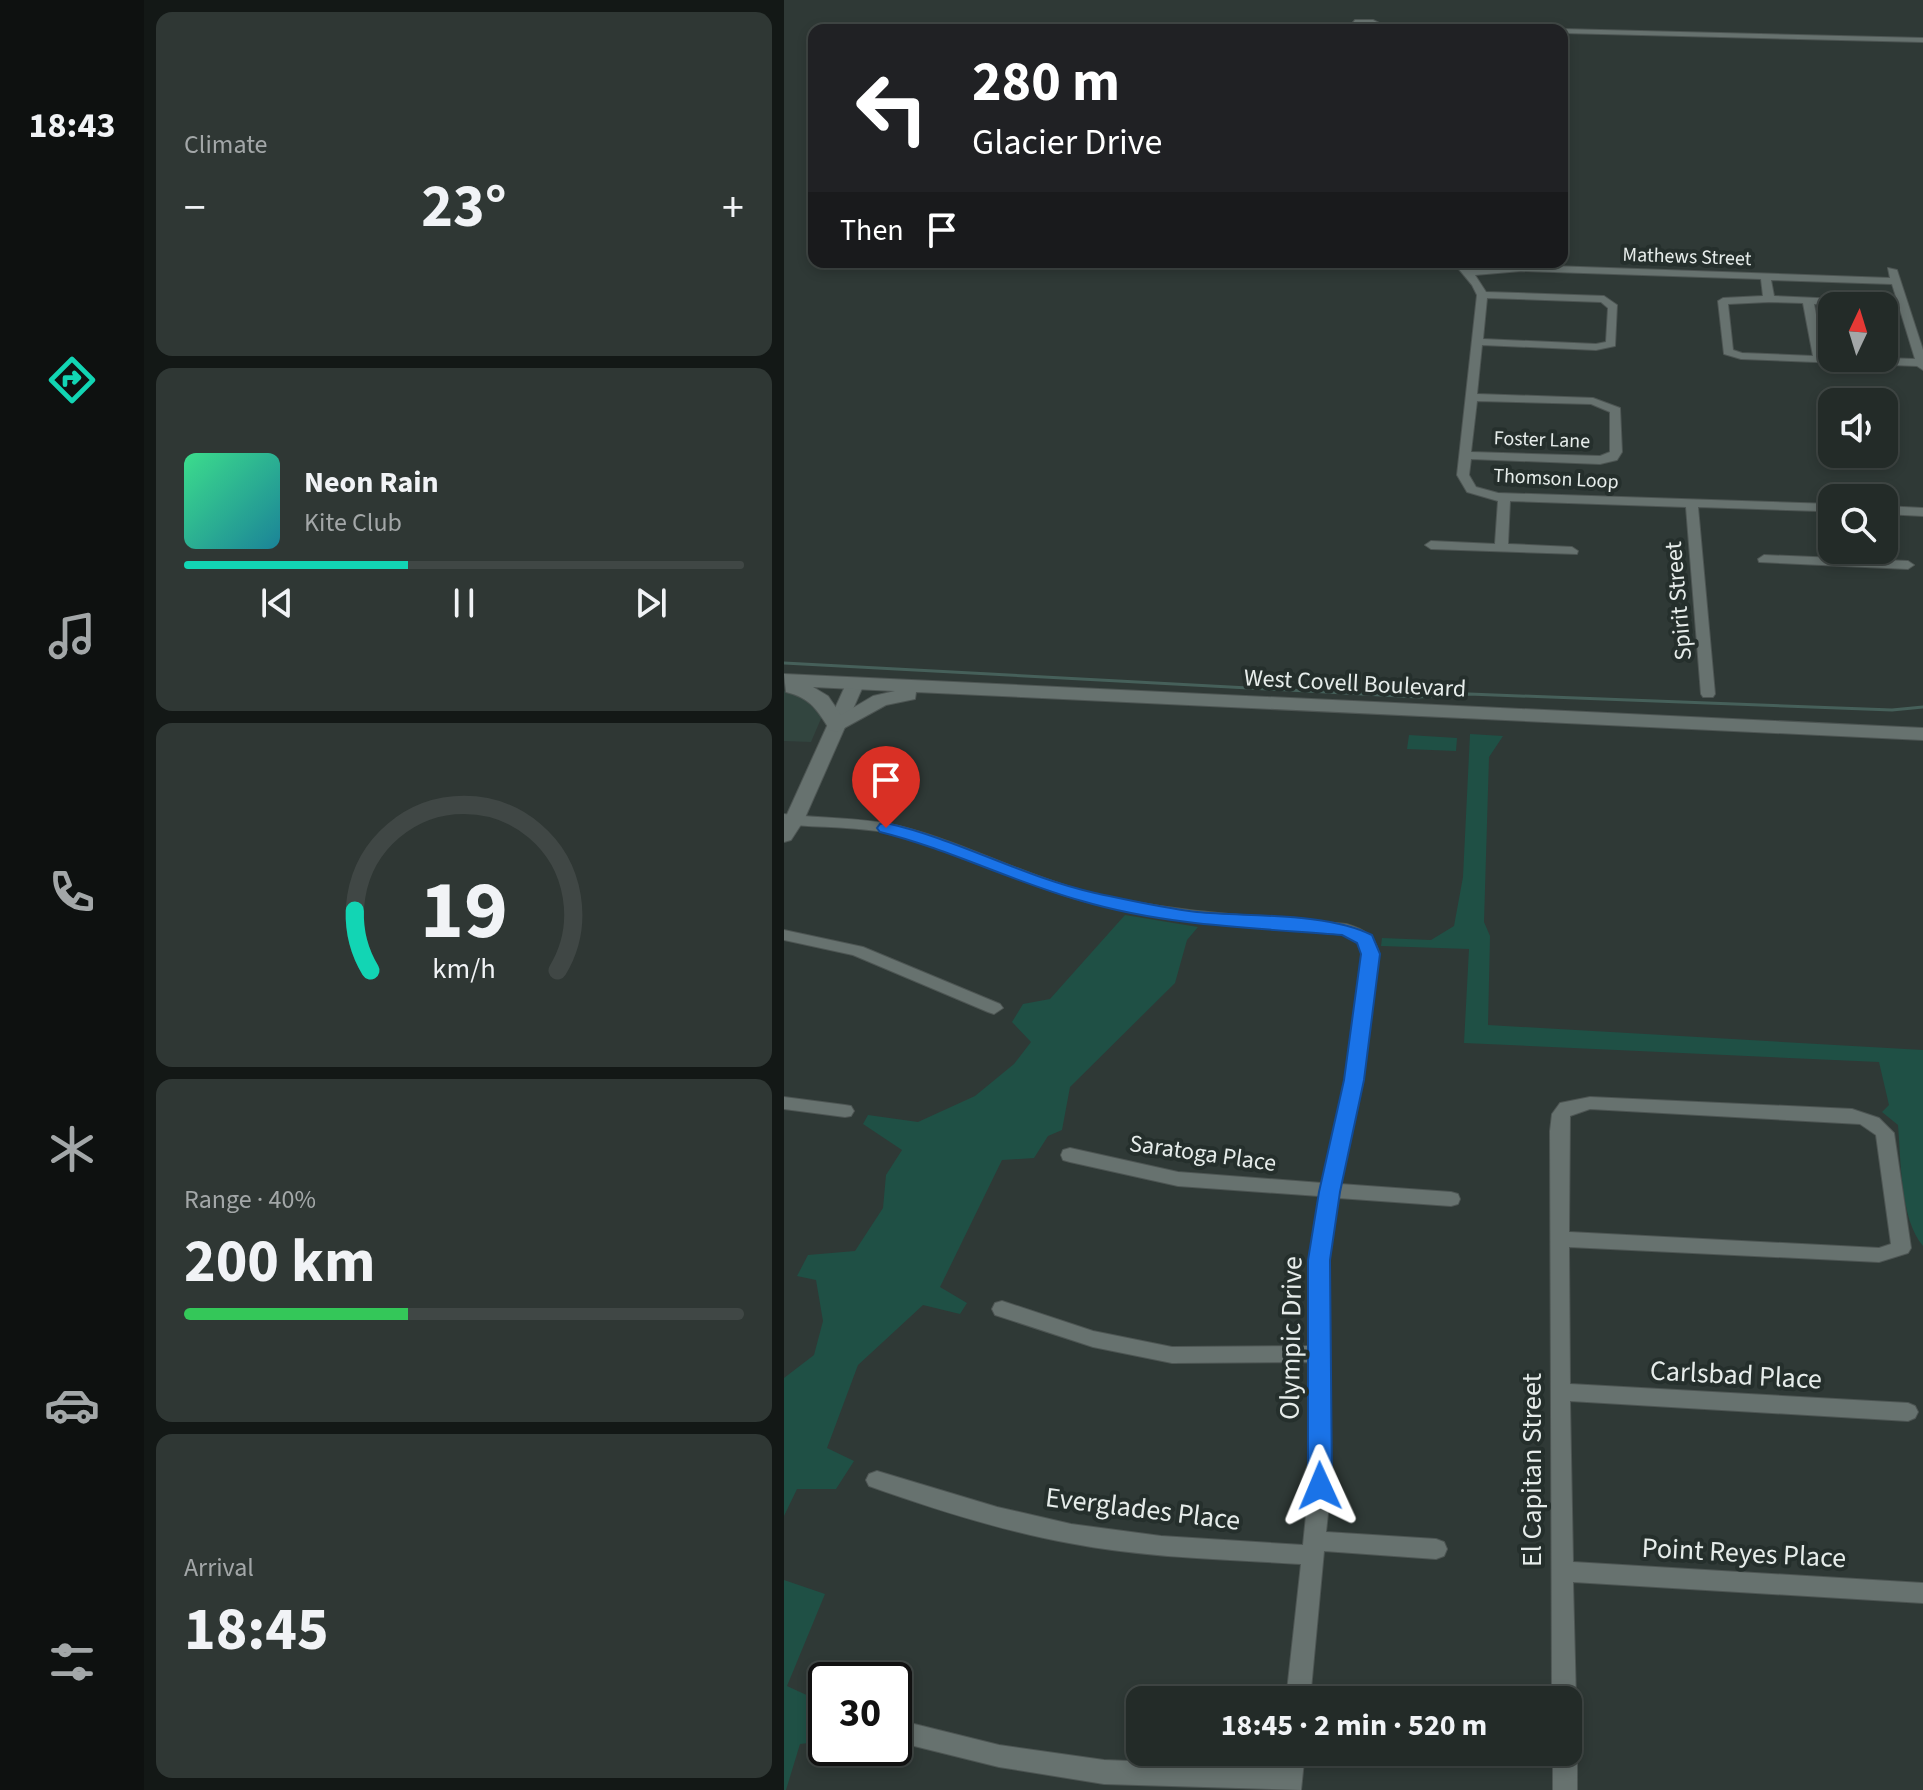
<!DOCTYPE html>
<meta charset="utf-8">
<style>
:root{--surface:#232b28;--page:#2f3734;--text:#f1f3f6;--muted:#a3a7a8;--line:#404745;--accent:#12d5b4}
body{margin:0;font-family:"Source Sans 3",sans-serif;background:var(--page);color:var(--text);height:100vh;display:flex;flex-direction:column;font-size:30px;white-space:nowrap}
*{box-sizing:border-box;margin:0}
p{font-size:26px;color:var(--muted)}
.icon{flex:none;width:44px;height:44px;fill:none;stroke:currentColor;stroke-width:2;stroke-linecap:round;stroke-linejoin:round}
.map{position:relative;flex:1;overflow:hidden}
.drawer{display:flex;flex-direction:column;gap:12px;padding:12px;background:#131816;width:640px}
.drawer>*{flex:none}
.top-card{position:absolute;left:24px;top:24px;width:760px;height:244px;border-radius:16px;box-shadow:0 4px 12px #0003,0 0 0 2px var(--line);background:#202124;color:#fff;overflow:hidden}
.needle{width:52px;rotate:4deg}
.tools{position:absolute;left:1034px;top:292px;display:grid;gap:16px}
.tools a{display:grid;place-items:center;width:80px;height:80px;border-radius:16px;background:var(--surface);box-shadow:0 4px 12px #0003,0 0 0 2px var(--line);font-size:40px}
.speed{position:absolute;left:24px;top:1662px;display:flex;gap:16px;font-size:40px;font-weight:700;text-align:center}
.speed>*{display:grid;place-content:center;width:104px;height:104px;border-radius:50%;background:var(--surface);box-shadow:0 4px 12px #0003,0 0 0 2px var(--line);line-height:1}
.speed .limit{border:4px solid #111;border-radius:12px;background:#fff;color:#111}
.pin{position:absolute;display:grid;place-items:center;width:68px;height:68px;color:#fff;margin:-82px -34px;border-radius:50% 50% 50% 0;rotate:-45deg;box-shadow:0 0 8px #0007}
.pin .icon{rotate:45deg}
.me{position:absolute;width:88px;margin:-44px;rotate:359deg;stroke-linejoin:round;filter:drop-shadow(0 0 6px #0008)}
.turn{display:flex;align-items:center;gap:28px;height:168px;padding:0 32px;font-size:36px}
.turn .icon{width:104px;height:104px;stroke-width:2.5}
.turn b{display:block;font-size:56px;line-height:68px}
.then{display:flex;align-items:center;height:76px;padding:0 32px;background:#0003;gap:16px;font-size:30px}
.big{font-size:60px;font-weight:700;line-height:1.1}
.drawer .tile{flex:1;display:flex;flex-direction:column;justify-content:center;gap:12px;min-width:0;padding:0 28px;border-radius:16px;background:var(--page)}
.drawer .dial{align-items:center;gap:0}
.dial svg{height:208px;overflow:visible;fill:none;stroke:var(--line);stroke-width:7;stroke-linecap:round;text-anchor:middle}
.dial text{fill:var(--text);stroke:none}
.song{display:flex;align-items:center;gap:24px}
.cover{width:96px;height:96px;border-radius:12px;background:linear-gradient(135deg,hsl(150 70% 55%),hsl(190 70% 35%))}
.played{height:8px;border-radius:4px;background:linear-gradient(90deg,var(--accent) 40%,var(--line) 40%)}
.keys{display:flex;justify-content:space-around;direction:ltr}
.heat{display:flex;justify-content:space-between;align-items:center;font-size:44px;direction:ltr}
.charge{height:12px;border-radius:6px;background:linear-gradient(90deg,#34c759 40%,var(--line) 0)}
.trip{position:absolute;left:342px;top:1686px;width:456px;height:80px;border-radius:16px;background:var(--surface);box-shadow:0 4px 12px #0003,0 0 0 2px var(--line);font-weight:700;line-height:80px;text-align:center}
main{display:flex;flex:1;min-height:0}
.tab-bar{display:flex;flex-direction:column;width:144px;justify-content:space-around;align-items:center;background:#0e1110;color:var(--muted)}
.tab-bar .icon{width:56px;height:56px}
.tab-bar .on{color:var(--accent)}
.tab-bar b{font-size:36px;color:var(--text)}
.map>svg:first-child{display:block}
.built{fill:#32453f}
.green{fill:#1f5045}
.lines{fill:none;stroke-linecap:round;stroke-linejoin:round}
.stream{stroke:#46605a;stroke-width:3}
.minor-casing{stroke:#4d5553;stroke-width:2}
.tertiary-casing{stroke:#4d5553;stroke-width:2}
.secondary-casing{stroke:#4d5553;stroke-width:2}
.minor{fill:#67726f;fill-rule:evenodd}
.tertiary{fill:#67726f;fill-rule:evenodd}
.secondary{fill:#67726f;fill-rule:evenodd}
.route{fill:#1a73e8;stroke:#114b97;stroke-width:2}
.labels{text-anchor:middle;stroke-width:8;stroke-linejoin:round;paint-order:stroke}
.far-street-label{font-size:20px;fill:#e6ecea;stroke:#252f2c}
.street-label{font-size:24px;fill:#e6ecea;stroke:#252f2c}
.near-street-label{font-size:28px;fill:#e6ecea;stroke:#252f2c}
</style>
<main>
<nav class="tab-bar">
<b>18:43</b>
<svg class="icon on" aria-label="directions" viewBox="0 0 24 24"><path d="M12 3l9 9-9 9-9-9zM9 14v-3h6M13 9l2 2-2 2"/></svg>
<svg class="icon" aria-label="music" viewBox="0 0 24 24"><path d="M9 18V5l10-2v13"/><circle cx="6" cy="18" r="3"/><circle cx="16" cy="16" r="3"/></svg>
<svg class="icon" aria-label="phone" viewBox="0 0 24 24"><path d="M5 4h4l2 5-3 2q2 4 5 5l2-3 5 2v4C11 20 4 13 5 4z"/></svg>
<svg class="icon" aria-label="climate" viewBox="0 0 24 24"><path d="M12 3v18M4 7l16 10M4 17L20 7"/></svg>
<svg class="icon" aria-label="car" viewBox="0 0 24 24"><path d="M5 17H2v-5l4-1 3-4h7l3 4 3 1v5h-3M9 17h6M6 11h13"/><circle cx="7" cy="17" r="2"/><circle cx="17" cy="17" r="2"/></svg>
<svg class="icon" aria-label="filters" viewBox="0 0 24 24"><path d="M4 7h16M4 17h16"/><circle cx="9" cy="7" r="2"/><circle cx="15" cy="17" r="2"/></svg>
</nav>
<section class="drawer">
<div class="tile"><p>Climate</p>
<div class="heat"><a>−</a><b class="big">23°</b><a>+</a></div>
</div>
<div class="tile">
<div class="song"><i class="cover"></i><div><b>Neon Rain</b><p>Kite Club</p></div></div>
<div class="played"></div>
<div class="keys"><svg class="icon" aria-label="previous" viewBox="0 0 24 24"><path d="M18 5L8 12l10 7zM5 5v14"/></svg><svg class="icon" aria-label="pause" viewBox="0 0 24 24"><path d="M8 5v14M16 5v14"/></svg><svg class="icon" aria-label="next" viewBox="0 0 24 24"><path d="M6 5l10 7-10 7zM19 5v14"/></svg></div>
</div>
<div class="tile dial"><svg viewBox="0 0 100 80">
<path d="M14 69A42 42 0 1 1 86 69"/>
<path d="M14 69A42 42 0 0 1 8 46" stroke="#12d5b4"/>
<text x="50" y="56" font-size="32" font-weight="700">19</text>
<text x="50" y="72" font-size="11">km/h</text>
</svg></div>
<div class="tile"><p>Range · 40%</p><b class="big">200 km</b><div class="charge"></div></div>
<div class="tile"><p>Arrival</p><b class="big">18:45</b></div>
</section>
<div class="map">
<svg width="1139" height="1790" viewBox="0 0 1139 1790">
<rect width="100%" height="100%" fill="#2f3936"/>
<!-- built -->
<path class="built" d="M0,691l16,3 23,20 -12,28 -27,-1z"/>
<!-- green -->
<g class="green">
<path d="M686,734l33,2 -14,21 -5,165 6,14 -2,89 435,25v196c-23,-27 -22,-86 -25,-121l-16,-13 7,-7 -10,-43 -415,-19 5,-94 -88,-3 1,-8 49,2 23,-14 9,-49z"/>
<path d="M625,735l48,3 -1,13 -49,-2z"/>
<path d="M341,915l73,12 -11,13 -12,43 -105,104 -8,43 -14,6 -14,22 -32,2 -62,127 27,16 -7,11 -37,-9 -65,60 -31,83 27,13 -18,28h-39l-13,27v-138l30,-23 9,-34 -7,-41 -19,-4 11,-21 47,-4 28,-43 3,-33 16,-25 -39,-26 5,-9 50,7 57,-26 39,-32 17,-22 -19,-20 11,-18 27,-5z"/>
<path d="M0,1580l41,14 -38,92 39,18v37l-26,3 -14,46h-2z"/>
</g>
<g class="lines">
<!-- stream -->
<path class="stream" d="M0,663l634,34 51,-3 423,16 31,-3"/>
<!-- minor casing -->
<g class="minor-casing">
<g id="minor">
<path d="M571,20h18l8,4 157,4 4,2h-180l-12,-4z"/>
<path d="M778,29l361,9v4l-361,-9v-3h-3z"/>
<path d="M669,262h10l7,8 51,-5 369,13 -2,-10 9,2 26,80v20l-6,-4 -176,-7 -17,-5 -6,-53 5,-3 40,-2 -2,-17 -240,-8 -46,4 11,17 118,4 13,9 -2,41 -19,4 -114,-5 -5,49 116,4 27,10 2,44 -5,8 -17,4 -129,-5 -2,16 7,12 22,6 334,11v45l-6,-4 -7,-34 -121,-4 17,187 -2,3h-10l-2,-3 -15,-187 -176,-6 -2,43 64,3 6,4 -1,3 -146,-5 -6,-4 6,-4 64,3 3,-43 -31,-9 -10,-17 20,-180 -5,-10zM987,280l121,4 23,75 -91,-3 -10,-52 65,2 5,-3 -1,-2 -109,-5zM703,298l114,4 7,6 -2,34 -10,2 -113,-5zM985,302l34,1 10,53 -71,-3 -9,-3 -5,-46zM693,401l114,3 19,8v40l-10,4 -129,-4z"/>
<path d="M1100,506l39,2v8l-39,-2z"/>
<path d="M980,555l144,6 6,4 -6,4 -149,-7 -1,-3z"/>
<path d="M0,814c38,5 77,3 115,12 64,16 124,49 188,66 85,21 173,24 259,32 18,5 29,12 33,30l-16,126 -23,104 111,8 7,2 2,5 -2,5 -7,2 -113,-8 -9,62 2,226 -5,46 110,7 8,3 3,7 -3,7 -8,3 -112,-8 -14,149h-24l15,-136c-77,-5 -155,-6 -232,-21 -67,-12 -135,-34 -200,-57l-3,-6 3,-6 8,-3 120,36 74,17 90,12 142,9 6,-59v-124l-137,1 -79,-16 -98,-32 -3,-6 3,-6 7,-2 91,30 79,16 137,-1v-86l10,-64 -141,-10 -108,-24 -7,-2 -2,-5 2,-5 7,-2 108,24 144,11 23,-103 18,-126 -3,-10 -15,-10c-88,-7 -176,-11 -261,-33 -65,-17 -125,-52 -190,-67 -36,-8 -74,-6 -110,-10z"/>
<path d="M0,930l79,17 137,57 3,4 -9,6 -6,-2 -135,-57 -69,-15z"/>
<path d="M0,1097l61,8 6,1 3,5 -3,5 -6,1 -61,-8z"/>
<path d="M806,1097l262,12 27,9 15,15 17,115 -3,5 -29,9 -310,-15 1,137 338,19 7,3 3,6 -3,6 -7,3 -338,-20 3,161 350,21v20l-350,-21 3,118 -4,8 -4,1v-9h-16l-2,-569 2,-17 8,-11zM806,1109l270,15 16,11 15,109 -12,4 -310,-16 1,-116z"/>
<path d="M110,1719l105,26 105,15 175,7 2,-15h24l-4,38 -197,-6 -105,-17 -105,-26z"/>
<path d="M784,1742l6,2 3,8v38h-24v-38h15z"/>
</g>
</g>
<!-- tertiary casing -->
<g class="tertiary-casing">
<path id="tertiary" d="M71,679l9,5 -60,136 -13,20 -7,2v-21l62,-137z"/>
</g>
<!-- secondary casing -->
<g class="secondary-casing">
<path id="secondary" d="M0,674l1139,54v12l-1007,-48 -1,7 -29,6 -49,27 -7,-2c-13,-20 -19,-32 -44,-38zM29,687l82,4 -22,5 -32,19 -13,-19z"/>
</g>
<!-- minor -->
<use href="#minor" class="minor"/>
<!-- tertiary -->
<use href="#tertiary" class="tertiary"/>
<!-- secondary -->
<use href="#secondary" class="secondary"/>
</g>
<!-- route -->
<path class="route" d="M102,823c72,16 137,54 209,70 33,7 68,15 102,19 52,5 129,0 175,23l8,19 -16,126 -24,112 -10,68 2,226 -3,7 -9,3 -9,-3 -3,-7v-226l11,-68 25,-112 17,-126 -4,-11 -15,-8c-86,-7 -176,-9 -260,-34 -69,-19 -133,-52 -202,-69l-3,-4 3,-4z"/>
<g class="labels">
<!-- far-street labels -->
<g class="far-street-label">
<text transform="translate(903 256) rotate(2)" y="7">Mathews Street</text>
<text transform="translate(758 439) rotate(2)" y="7">Foster Lane</text>
<text transform="translate(772 478) rotate(3)" y="7">Thomson Loop</text>
</g>
<!-- street labels -->
<g class="street-label">
<text transform="translate(894 601) rotate(-95)" y="8">Spirit Street</text>
<text transform="translate(571 683) rotate(3)" y="8">West Covell Boulevard</text>
<text transform="translate(419 1153) rotate(8)" y="8">Saratoga Place</text>
</g>
<!-- near-street labels -->
<g class="near-street-label">
<text transform="translate(506 1338) rotate(-89)" y="10">Olympic Drive</text>
<text transform="translate(952 1374) rotate(3)" y="10">Carlsbad Place</text>
<text transform="translate(747 1470) rotate(-90)" y="10">El Capitan Street</text>
<text transform="translate(359 1508) rotate(7)" y="10">Everglades Place</text>
<text transform="translate(960 1552) rotate(3)" y="10">Point Reyes Place</text>
</g>
</g>
</svg>
<div class="tools">
<a><svg class="needle" viewBox="-14 -14 28 28"><path d="M0-13l5 13h-10z" fill="#e53935"/><path d="M0 13l5-13h-10z" fill="#a3a7a8"/></svg></a>
<a><svg class="icon" aria-label="sound" viewBox="0 0 24 24"><path d="M4 9h4l5-4v14l-5-4H4zM17 9q2 3 0 6"/></svg></a>
<a><svg class="icon" aria-label="search" viewBox="0 0 24 24"><circle cx="10" cy="10" r="6"/><path d="M15 15l6 6"/></svg></a>
</div>
<div class="speed"><div class="limit">30</div></div>
<div class="pin" style="left:102px;top:828px;background:#d93025"><svg class="icon" aria-label="arrive" viewBox="0 0 24 24"><path d="M6 21V4h12l-3 4 3 4H6"/></svg></div>
<svg class="me" style="left:536px;top:1486px" viewBox="-20 -20 40 40"><path d="M0-17L14 15 0 8-14 15z" fill="#1a73e8" stroke="#fff" stroke-width="4"/></svg>
<div class="trip">18:45 · 2 min · 520 m</div>
<div class="top-card">
<div class="turn"><svg class="icon" aria-label="left" viewBox="0 0 24 24"><path d="M17 20v-9H6M10 6l-5 5 5 5"/></svg><div><b>280 m</b>Glacier Drive</div></div>
<div class="then">Then<svg class="icon" aria-label="arrive" viewBox="0 0 24 24"><path d="M6 21V4h12l-3 4 3 4H6"/></svg></div>
</div>
</div>
</main>
